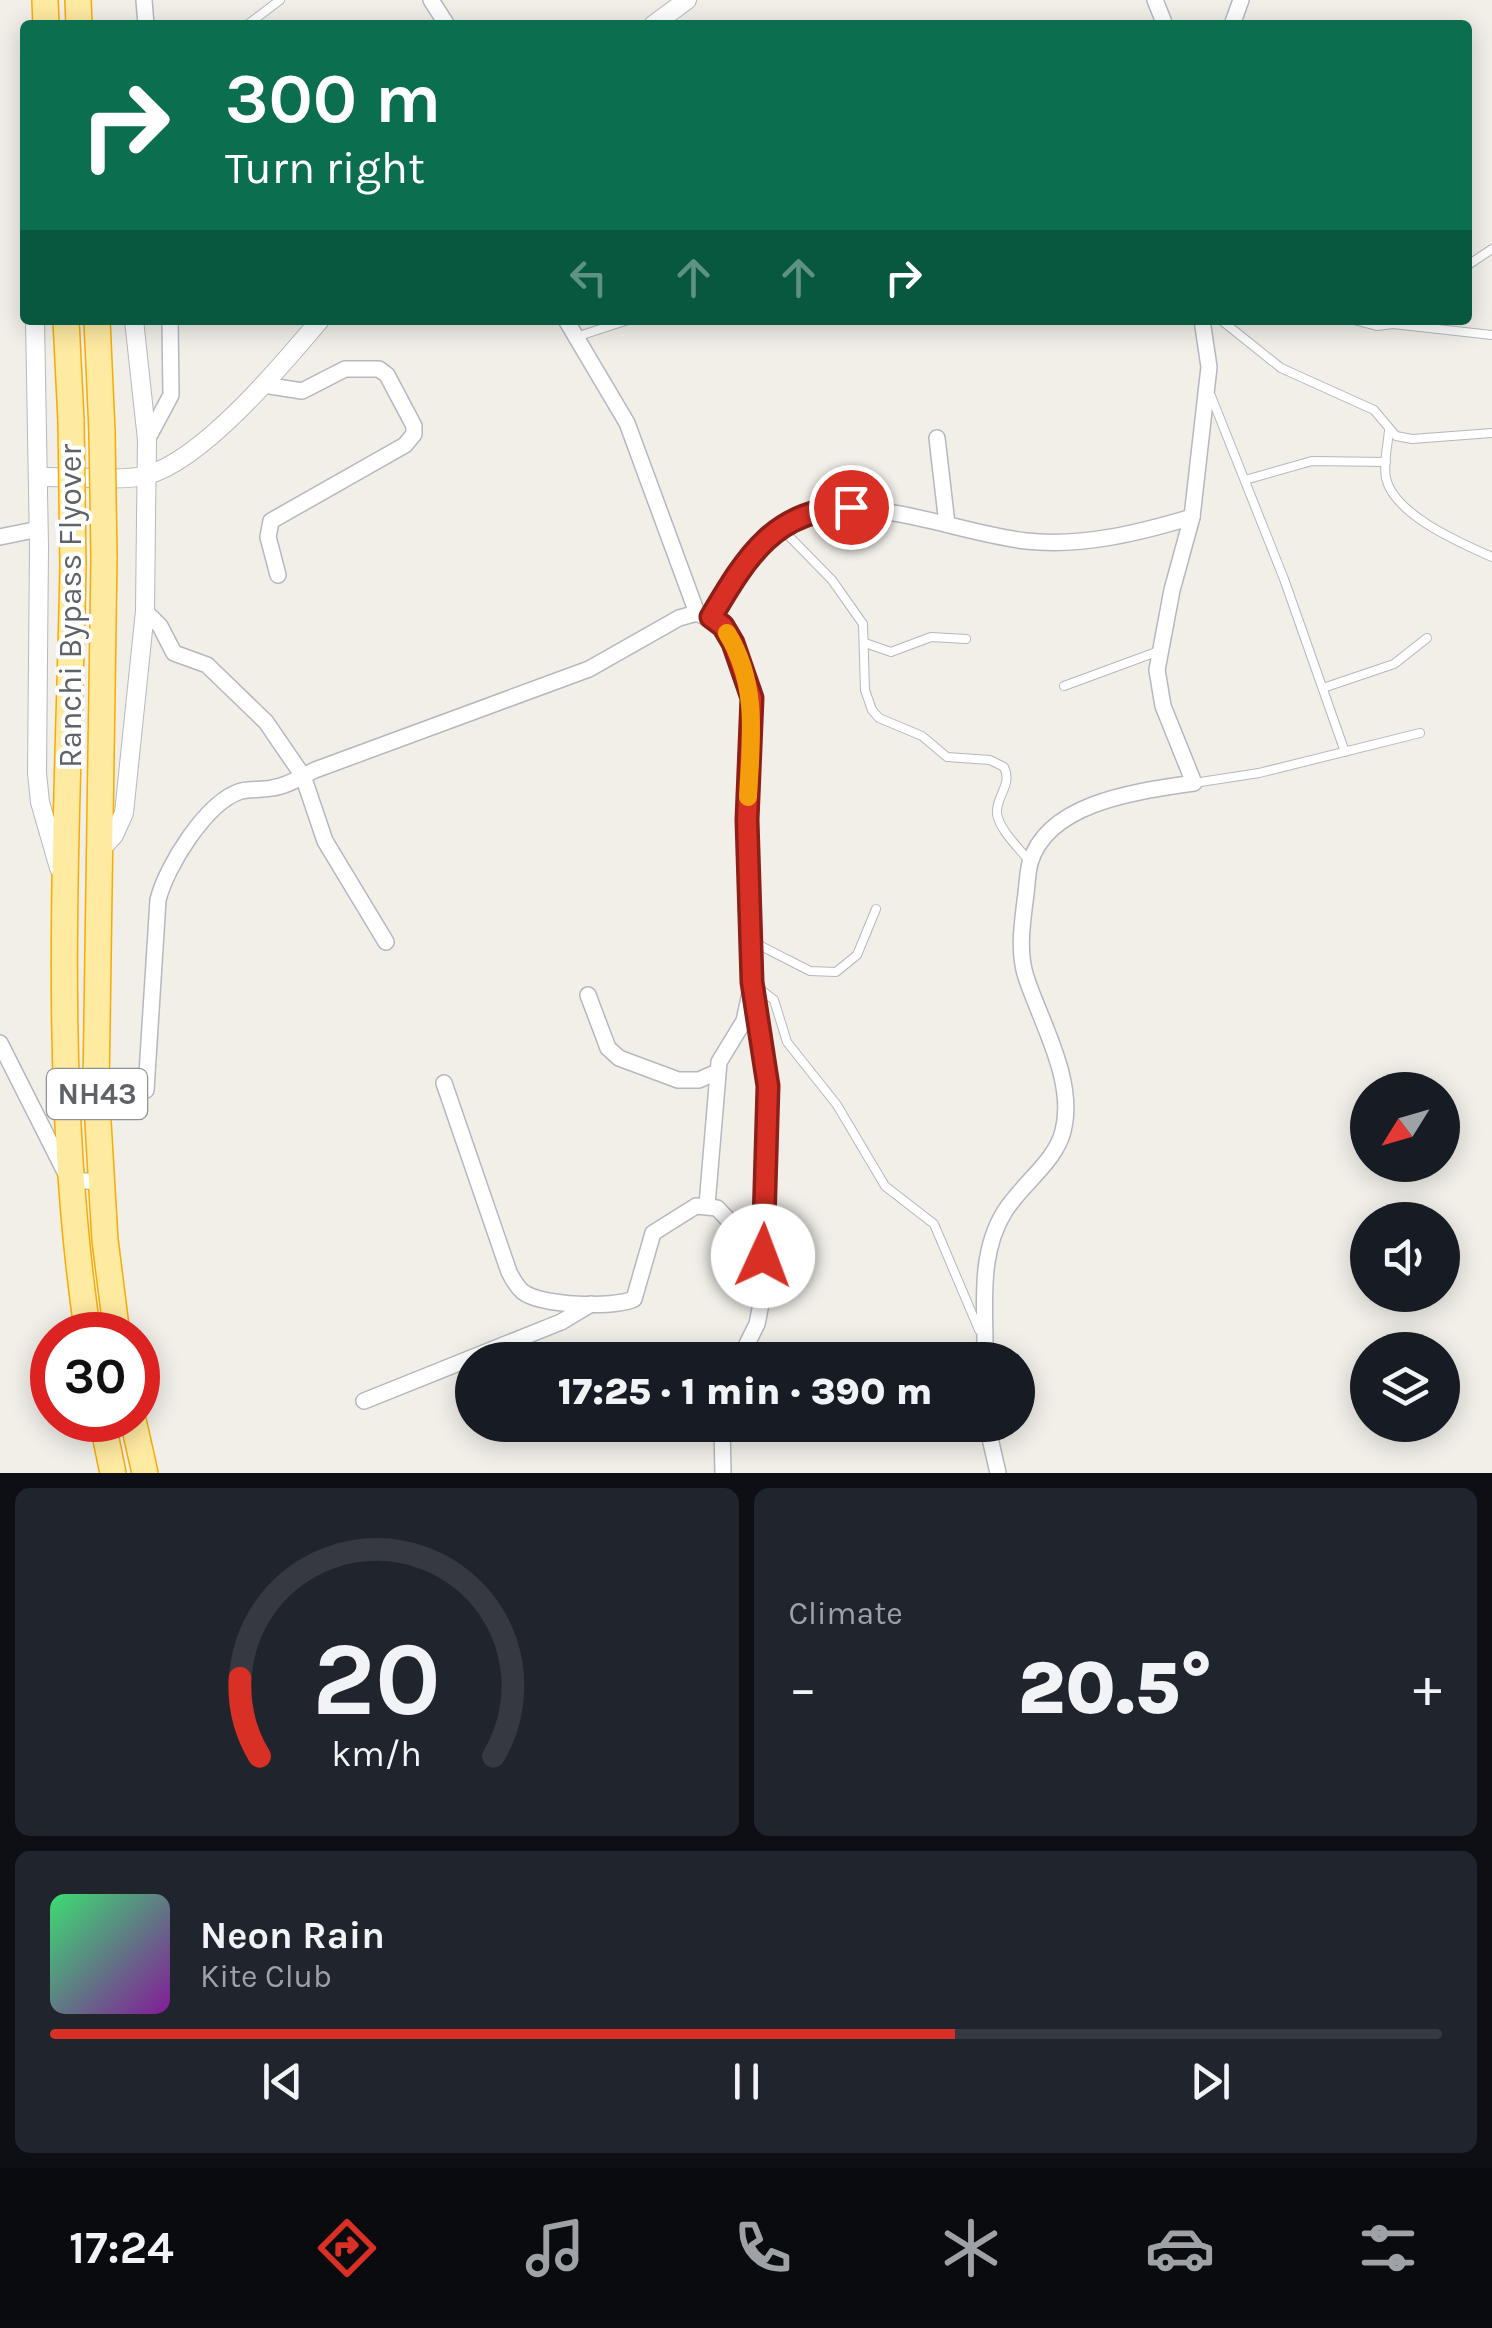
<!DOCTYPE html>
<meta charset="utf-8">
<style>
:root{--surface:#171b24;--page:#20242c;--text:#f1f3f6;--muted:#9ea1a6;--line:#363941;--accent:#d93025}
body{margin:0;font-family:Karla,sans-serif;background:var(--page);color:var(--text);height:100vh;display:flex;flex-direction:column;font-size:38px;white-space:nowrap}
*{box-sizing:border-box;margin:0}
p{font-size:32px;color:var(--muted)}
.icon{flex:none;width:55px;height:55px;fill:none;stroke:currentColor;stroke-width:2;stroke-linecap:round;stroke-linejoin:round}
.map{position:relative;height:1473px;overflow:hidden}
.details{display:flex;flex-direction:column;gap:15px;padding:15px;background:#0d0f14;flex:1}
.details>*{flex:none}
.hud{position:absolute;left:20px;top:20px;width:1452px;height:305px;border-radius:10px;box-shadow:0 5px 25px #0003;background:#0b6e4f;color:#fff;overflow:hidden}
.needle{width:65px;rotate:233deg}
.buttons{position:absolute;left:1350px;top:1072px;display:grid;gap:20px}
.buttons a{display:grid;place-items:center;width:110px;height:110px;border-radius:50%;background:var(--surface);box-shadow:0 5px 25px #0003;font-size:50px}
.speed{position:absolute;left:30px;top:1312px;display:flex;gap:20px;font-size:50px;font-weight:700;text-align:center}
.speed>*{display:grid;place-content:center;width:130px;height:130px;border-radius:50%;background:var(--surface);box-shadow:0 5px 25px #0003;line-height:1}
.speed .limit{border:15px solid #d22;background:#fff;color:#111}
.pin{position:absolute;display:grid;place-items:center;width:85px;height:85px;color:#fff;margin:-42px;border:5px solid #fff;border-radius:50%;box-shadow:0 2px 10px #0007}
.me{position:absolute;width:110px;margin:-55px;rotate:2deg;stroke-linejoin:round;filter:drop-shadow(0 0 8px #0008)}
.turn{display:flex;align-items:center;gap:35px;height:210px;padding:0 40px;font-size:45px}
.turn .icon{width:130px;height:130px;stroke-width:2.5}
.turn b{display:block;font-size:70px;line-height:85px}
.lanes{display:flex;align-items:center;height:95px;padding:0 40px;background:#0003;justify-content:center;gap:50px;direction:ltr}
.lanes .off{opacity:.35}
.big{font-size:75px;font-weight:800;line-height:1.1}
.details .widget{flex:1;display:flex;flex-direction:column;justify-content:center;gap:15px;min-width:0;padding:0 35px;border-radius:15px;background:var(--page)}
.details .dial{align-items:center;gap:0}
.dial svg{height:260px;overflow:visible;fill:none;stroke:var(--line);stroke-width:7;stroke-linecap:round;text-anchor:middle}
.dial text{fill:var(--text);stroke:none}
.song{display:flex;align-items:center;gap:30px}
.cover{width:120px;height:120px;border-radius:15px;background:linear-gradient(135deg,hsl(140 70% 55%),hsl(290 70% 35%))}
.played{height:10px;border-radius:5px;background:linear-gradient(90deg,var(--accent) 65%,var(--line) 65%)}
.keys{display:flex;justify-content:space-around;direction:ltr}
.heat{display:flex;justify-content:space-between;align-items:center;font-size:55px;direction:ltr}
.details .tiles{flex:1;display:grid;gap:15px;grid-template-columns:1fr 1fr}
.widget:last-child{grid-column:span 2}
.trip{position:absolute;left:455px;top:1342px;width:580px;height:100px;border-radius:50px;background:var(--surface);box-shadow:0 5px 25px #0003;font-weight:800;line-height:100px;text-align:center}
.tab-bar{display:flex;height:160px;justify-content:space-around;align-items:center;background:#090b0e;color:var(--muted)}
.tab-bar .icon{width:70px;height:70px}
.tab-bar .on{color:var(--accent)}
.tab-bar b{font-size:45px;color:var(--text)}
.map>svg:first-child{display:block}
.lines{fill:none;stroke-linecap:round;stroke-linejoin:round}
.service-casing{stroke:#b5b8bc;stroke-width:10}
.minor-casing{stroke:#b5b8bc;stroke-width:18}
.tertiary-casing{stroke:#b5b8bc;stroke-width:20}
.trunk-casing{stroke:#f9ab00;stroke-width:28}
.service{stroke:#fff;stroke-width:8}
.minor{stroke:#fff;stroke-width:15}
.tertiary{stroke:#fff;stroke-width:18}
.trunk{stroke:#feeaa1;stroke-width:25}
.trunk-bridge-casing{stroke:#f9ab00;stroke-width:28;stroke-linecap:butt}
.trunk-bridge{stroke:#feeaa1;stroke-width:25}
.route-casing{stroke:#8d1f18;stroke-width:25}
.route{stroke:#d93025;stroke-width:18}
.slow{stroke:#f59e0b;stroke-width:18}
.labels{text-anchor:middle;stroke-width:8;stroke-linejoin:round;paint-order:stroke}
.shield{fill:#fff;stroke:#8f9295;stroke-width:2.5}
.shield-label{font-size:30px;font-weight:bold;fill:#5f6368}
.street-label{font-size:32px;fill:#5f6368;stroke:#fff}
</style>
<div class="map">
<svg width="1492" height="1473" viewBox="0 0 1492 1473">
<rect width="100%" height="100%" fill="#f1efe8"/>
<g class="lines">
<!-- service casing -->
<g class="service-casing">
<g id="service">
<path d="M247,25l33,-25"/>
<path d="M1468,265l24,-16"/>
<path d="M1221,320l60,48 93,42 22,26 16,3 80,-6"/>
<path d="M1354,320l23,6 16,-2"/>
<path d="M1393,324l99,11"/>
<path d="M576,337l52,-17"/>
<path d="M1211,396l73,183 61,173"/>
<path d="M1389,430c-1,15 -6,33 -3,48 8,37 75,65 106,79"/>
<path d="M1245,480l67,-19 74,1"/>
<path d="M780,527l52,53 31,44 2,66 7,20 7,8 43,18 25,21 43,3 14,7c9,18 -9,30 -7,47 3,17 23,35 33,48"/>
<path d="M865,643l26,9 40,-15 35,2"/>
<path d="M1064,686l95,-35"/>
<path d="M1323,688l71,-24 33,-26"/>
<path d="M1194,783l65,-10 161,-40"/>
<path d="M751,941l59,30 26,1 21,-17 19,-46"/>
<path d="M755,985l19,15 13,42 50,63 48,81 49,38 45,106"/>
</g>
</g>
<!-- minor casing -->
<g class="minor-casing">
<g id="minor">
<path d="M144,0l2,25"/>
<path d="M431,0l16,25"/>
<path d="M1155,0l10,25"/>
<path d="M1232,25l9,-25"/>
<path d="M566,320l61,103 70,190"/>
<path d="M264,385l38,6 43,-22h34l8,6 27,51v8l-9,11 -134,76 -3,16 10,38"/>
<path d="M937,438l10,86"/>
<path d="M147,440l24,-45 -1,-75"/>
<path d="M0,537l39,-8"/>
<path d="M145,611l15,15 14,27 33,12 59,57 37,54 22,65 61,101"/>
<path d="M711,617c13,-21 24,-46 40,-65 72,-84 186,-21 275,-11 56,6 113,-8 166,-24"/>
<path d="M588,995l20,53 11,10 59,22h21l18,-8"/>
<path d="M0,1043l69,137 32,2"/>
<path d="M444,1083l65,189c4,8 8,15 14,20 19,14 90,16 111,7l19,-66 43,-27 21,2 46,48"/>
<path d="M146,1090l12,-190c8,-33 48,-98 83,-109 10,-2 21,-1 31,-3 15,-2 29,-11 43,-18l274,-101 90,-51 18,-5 26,13 18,34 11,38 -5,122 5,162 16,104 -6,213 -5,25 -18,36"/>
<path d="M707,1205l12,-143 25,-41 6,-28"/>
<path d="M985,1360c1,-50 -8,-105 20,-149 17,-27 51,-50 58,-80 13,-50 -22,-108 -37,-154 -8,-25 -4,-51 -1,-76 2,-12 2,-26 5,-38 18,-62 111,-72 164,-80l-31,-77 -6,-36 15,-80 20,-73 17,-150 -7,-47"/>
<path d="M364,1401l197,-79 30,-18"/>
<path d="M722,1425l1,48"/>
<path d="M987,1425l11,48"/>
</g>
</g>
<!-- tertiary casing -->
<g class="tertiary-casing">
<g id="tertiary">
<path d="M653,25l34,-25"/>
<path d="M35,320l4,227 -2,226 3,29 19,66"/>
<path d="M38,477c28,-1 85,5 109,-2 56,-15 136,-111 173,-155"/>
<path d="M98,853l16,-18 10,-22 21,-202 1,-92 1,-79 -13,-120"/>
</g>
</g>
<!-- trunk casing -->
<g class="trunk-casing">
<g id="trunk">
<path d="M45,0l1,25"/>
<path d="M78,0l1,25"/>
<path d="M66,320l5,101"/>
<path d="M97,320l5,112"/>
<path d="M104,557l-8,531 9,152 12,95"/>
<path d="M73,566c-5,256 -23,515 15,769"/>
<path d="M102,1420l11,53"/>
<path d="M133,1420l12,53"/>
</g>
</g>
<!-- service -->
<use href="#service" class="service"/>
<!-- minor -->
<use href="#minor" class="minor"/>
<!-- tertiary -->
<use href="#tertiary" class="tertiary"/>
<!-- trunk -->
<use href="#trunk" class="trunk"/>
<!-- trunk-bridge casing -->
<g class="trunk-bridge-casing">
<g id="trunk-bridge">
<path d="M71,421l2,145"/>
<path d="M102,432l2,125"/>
</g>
</g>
<!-- trunk-bridge -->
<use href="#trunk-bridge" class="trunk-bridge"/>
</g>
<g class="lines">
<!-- route casing -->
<g class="route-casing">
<path id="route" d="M763,1256l5,-170 -16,-104 -5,-162 5,-122 -19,-55 -10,-17 -12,-9c35,-59 63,-108 140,-110"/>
</g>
<!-- route -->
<use href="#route" class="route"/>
<!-- slow -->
<path class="slow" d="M727,633c32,52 24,106 21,164"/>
</g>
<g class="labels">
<!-- shield labels -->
<rect class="shield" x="47" y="1069" width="100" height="50" rx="8"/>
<g class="shield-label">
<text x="97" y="1104">NH43</text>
</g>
<!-- street labels -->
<g class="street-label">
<text transform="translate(70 606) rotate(-90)" y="11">Ranchi Bypass Flyover</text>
</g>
</g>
</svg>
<div class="buttons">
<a><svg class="needle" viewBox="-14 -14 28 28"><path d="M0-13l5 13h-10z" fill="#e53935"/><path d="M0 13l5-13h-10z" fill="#9ea1a6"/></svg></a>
<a><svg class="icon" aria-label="sound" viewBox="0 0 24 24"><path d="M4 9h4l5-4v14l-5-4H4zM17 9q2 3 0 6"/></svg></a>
<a><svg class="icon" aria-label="layers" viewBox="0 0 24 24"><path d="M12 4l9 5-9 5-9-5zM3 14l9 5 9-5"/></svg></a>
</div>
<div class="speed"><div class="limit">30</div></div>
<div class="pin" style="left:851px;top:507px;background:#d93025"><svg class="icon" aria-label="arrive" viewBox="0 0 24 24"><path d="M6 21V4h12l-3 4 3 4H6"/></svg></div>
<svg class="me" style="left:763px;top:1256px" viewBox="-20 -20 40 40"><circle r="19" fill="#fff"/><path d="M0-13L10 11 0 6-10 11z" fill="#d93025"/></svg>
<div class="trip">17:25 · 1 min · 390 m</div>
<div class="hud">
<div class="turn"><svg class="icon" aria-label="right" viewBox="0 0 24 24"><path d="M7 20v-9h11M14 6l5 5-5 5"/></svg><div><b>300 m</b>Turn right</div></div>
<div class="lanes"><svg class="icon off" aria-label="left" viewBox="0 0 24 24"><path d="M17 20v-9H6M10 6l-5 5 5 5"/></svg><svg class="icon off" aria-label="ahead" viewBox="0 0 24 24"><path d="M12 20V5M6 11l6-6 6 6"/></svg><svg class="icon off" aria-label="ahead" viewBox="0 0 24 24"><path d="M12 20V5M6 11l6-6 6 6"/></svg><svg class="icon" aria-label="right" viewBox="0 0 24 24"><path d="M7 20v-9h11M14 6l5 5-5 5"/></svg></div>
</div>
</div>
<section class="details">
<div class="tiles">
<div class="widget dial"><svg viewBox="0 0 100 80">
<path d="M14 69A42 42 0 1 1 86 69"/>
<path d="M14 69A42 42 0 0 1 8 45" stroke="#d93025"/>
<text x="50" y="56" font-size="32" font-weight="700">20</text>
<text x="50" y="72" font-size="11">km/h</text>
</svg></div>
<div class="widget"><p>Climate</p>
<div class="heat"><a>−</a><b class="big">20.5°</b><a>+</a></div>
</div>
<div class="widget">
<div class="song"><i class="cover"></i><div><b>Neon Rain</b><p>Kite Club</p></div></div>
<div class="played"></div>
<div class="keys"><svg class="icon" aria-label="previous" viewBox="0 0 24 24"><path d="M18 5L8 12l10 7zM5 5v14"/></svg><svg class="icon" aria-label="pause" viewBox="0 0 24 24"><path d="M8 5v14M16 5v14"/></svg><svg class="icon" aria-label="next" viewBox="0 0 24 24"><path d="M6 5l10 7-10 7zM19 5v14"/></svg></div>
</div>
</div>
</section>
<nav class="tab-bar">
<b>17:24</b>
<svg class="icon on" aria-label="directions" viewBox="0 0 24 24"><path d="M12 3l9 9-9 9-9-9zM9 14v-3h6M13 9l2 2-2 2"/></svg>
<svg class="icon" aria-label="music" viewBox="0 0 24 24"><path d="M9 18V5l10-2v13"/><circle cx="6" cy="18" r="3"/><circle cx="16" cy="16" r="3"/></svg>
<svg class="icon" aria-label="phone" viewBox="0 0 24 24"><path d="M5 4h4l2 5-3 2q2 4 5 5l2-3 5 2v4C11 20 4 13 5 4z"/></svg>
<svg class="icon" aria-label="climate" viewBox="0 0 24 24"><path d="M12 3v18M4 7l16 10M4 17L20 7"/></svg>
<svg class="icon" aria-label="car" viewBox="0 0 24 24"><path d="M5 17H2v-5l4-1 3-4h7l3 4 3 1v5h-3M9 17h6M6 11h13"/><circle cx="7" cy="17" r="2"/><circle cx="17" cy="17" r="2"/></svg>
<svg class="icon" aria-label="filters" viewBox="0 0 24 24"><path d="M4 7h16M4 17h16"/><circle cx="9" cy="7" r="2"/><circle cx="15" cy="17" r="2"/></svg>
</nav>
